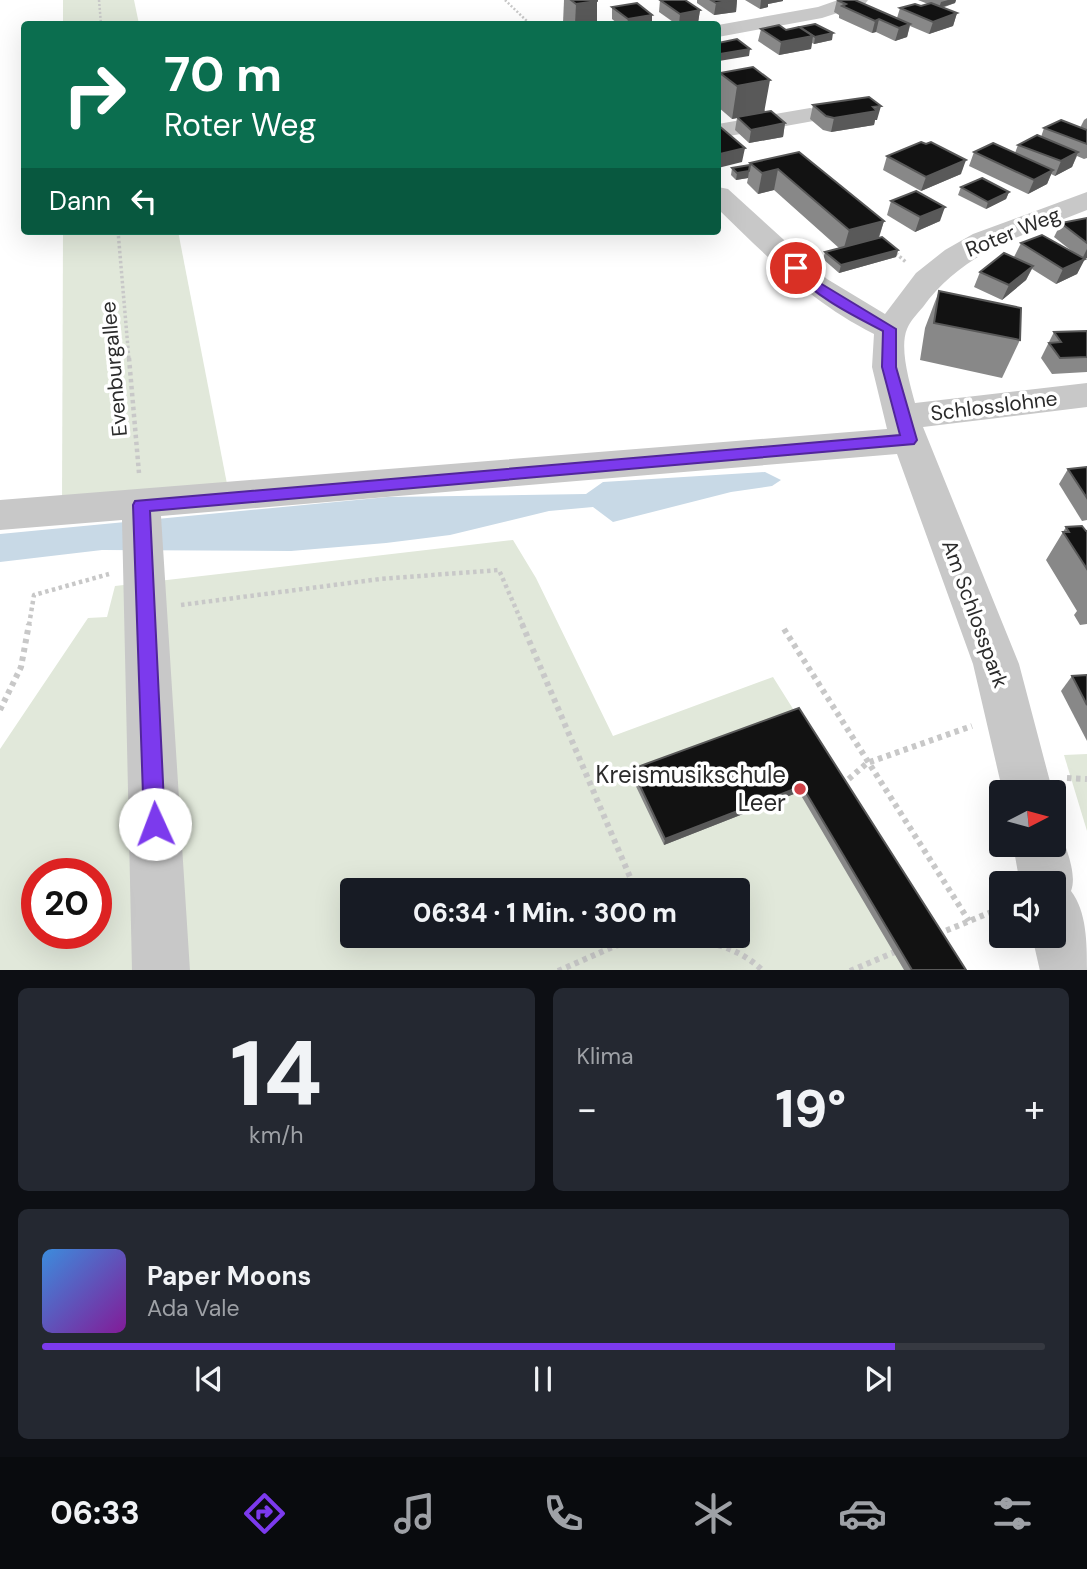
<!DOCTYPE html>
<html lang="de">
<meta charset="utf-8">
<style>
:root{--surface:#171b24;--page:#242831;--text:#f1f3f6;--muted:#9ea1a6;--line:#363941;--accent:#7c3aed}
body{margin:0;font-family:"DM Sans",sans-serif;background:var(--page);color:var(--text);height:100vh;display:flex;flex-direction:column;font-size:26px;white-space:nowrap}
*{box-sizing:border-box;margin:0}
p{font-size:23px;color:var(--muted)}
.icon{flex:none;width:38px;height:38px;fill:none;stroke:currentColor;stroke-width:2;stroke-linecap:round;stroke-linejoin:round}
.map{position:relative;height:970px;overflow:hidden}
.drawer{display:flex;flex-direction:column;gap:18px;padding:18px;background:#0d0f14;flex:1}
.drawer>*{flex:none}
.hud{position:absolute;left:21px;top:21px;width:700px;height:214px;border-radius:7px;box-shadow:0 7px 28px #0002;background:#0b6e4f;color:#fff;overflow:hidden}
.needle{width:46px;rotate:84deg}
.buttons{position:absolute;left:989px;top:780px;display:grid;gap:14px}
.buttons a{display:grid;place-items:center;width:77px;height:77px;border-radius:7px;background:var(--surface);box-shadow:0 7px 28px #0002;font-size:35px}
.speed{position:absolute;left:21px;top:858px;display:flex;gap:14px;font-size:35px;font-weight:700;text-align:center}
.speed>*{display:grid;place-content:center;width:91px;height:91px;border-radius:50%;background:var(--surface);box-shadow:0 7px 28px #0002;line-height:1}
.speed .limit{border:10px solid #d22;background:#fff;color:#111}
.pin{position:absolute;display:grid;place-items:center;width:60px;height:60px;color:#fff;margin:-30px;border:4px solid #fff;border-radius:50%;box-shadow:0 2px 7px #0007}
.me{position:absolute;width:77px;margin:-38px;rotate:358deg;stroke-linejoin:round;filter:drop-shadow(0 0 5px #0008)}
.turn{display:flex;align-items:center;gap:24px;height:147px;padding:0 28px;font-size:32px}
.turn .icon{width:91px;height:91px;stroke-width:2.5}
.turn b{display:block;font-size:49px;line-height:60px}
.then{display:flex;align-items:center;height:66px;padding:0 28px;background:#0003;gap:14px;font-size:26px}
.big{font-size:52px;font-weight:800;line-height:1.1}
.drawer .tile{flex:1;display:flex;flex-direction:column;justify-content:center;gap:10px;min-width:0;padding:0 24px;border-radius:10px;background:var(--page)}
.drawer .dial{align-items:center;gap:0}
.dial b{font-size:91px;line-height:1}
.song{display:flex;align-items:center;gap:21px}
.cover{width:84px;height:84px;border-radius:10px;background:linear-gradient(135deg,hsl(210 70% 55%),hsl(290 70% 35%))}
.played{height:7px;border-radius:4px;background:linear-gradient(90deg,var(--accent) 85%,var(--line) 85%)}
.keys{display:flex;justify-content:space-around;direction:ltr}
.heat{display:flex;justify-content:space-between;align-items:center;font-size:38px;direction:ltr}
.drawer .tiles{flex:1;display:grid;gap:18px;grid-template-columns:1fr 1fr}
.tile:last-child{grid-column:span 2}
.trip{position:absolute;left:340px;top:878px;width:410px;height:70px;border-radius:7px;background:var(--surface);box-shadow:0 7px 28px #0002;font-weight:800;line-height:70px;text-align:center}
.tab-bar{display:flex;height:112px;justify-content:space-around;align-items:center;background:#090b0e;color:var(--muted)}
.tab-bar .icon{width:49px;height:49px}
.tab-bar .current{color:var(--accent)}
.tab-bar b{font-size:32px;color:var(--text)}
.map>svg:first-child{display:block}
.green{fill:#e1e8da;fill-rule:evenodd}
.water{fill:#c8d9e6}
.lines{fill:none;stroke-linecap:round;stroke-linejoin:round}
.path-far3{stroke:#c8c8c8;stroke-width:2.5;stroke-dasharray:2 2;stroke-linecap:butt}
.path-far2{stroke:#c8c8c8;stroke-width:3.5;stroke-dasharray:2.5 2.5;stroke-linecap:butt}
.path-far1{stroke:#c8c8c8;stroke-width:4.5;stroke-dasharray:3.5 3.5;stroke-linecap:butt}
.path{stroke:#c8c8c8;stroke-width:6;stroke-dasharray:4.5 4.5;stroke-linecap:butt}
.minor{fill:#c8c8c8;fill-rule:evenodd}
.wall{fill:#888}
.shaded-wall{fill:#595959}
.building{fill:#121212;stroke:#595959;stroke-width:2}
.route{fill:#7c3aed;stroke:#51269a;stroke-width:2}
.poi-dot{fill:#cf4147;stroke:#fff;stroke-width:2.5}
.labels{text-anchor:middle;stroke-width:7;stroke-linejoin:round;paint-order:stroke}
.street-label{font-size:21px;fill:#2b2b2b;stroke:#fff}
.near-poi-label{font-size:24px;fill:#2b2b2b;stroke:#fff;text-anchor:end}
</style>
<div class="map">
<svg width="1087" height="971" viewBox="0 0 1087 971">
<rect width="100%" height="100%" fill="#fff"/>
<!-- green -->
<g class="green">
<path d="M63,0h71l5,24h-76z"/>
<path d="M63,231h115l50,258 -166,15z"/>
<path d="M513,540l23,38 77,158 160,-59 184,293 -957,1v-222l88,-131 19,-1 8,-31zM37,873h59v60h-59zM352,891h385v45h-385z"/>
<path d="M1087,754v77l-23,-76z"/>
</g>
<!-- water -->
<path class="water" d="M765,472l16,8 -9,6 -41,6 -118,30 -20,-15 -44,4 -99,24 -64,8 -95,8 -189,-1 -102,12v-28l388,-37 198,-3 17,-12z"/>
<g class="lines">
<!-- path-far3 -->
<g class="path-far3">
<path d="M99,0l2,24"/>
<path d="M505,0l25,24"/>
</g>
<!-- path-far2 -->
<g class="path-far2">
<path d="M118,231l11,129"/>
<path d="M892,250l15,13"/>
</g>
<!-- path-far1 -->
<g class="path-far1">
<path d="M129,358l10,115"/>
<path d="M181,605l199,-26 119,-9 24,55"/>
<path d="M29,625l5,-30 75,-21"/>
</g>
<!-- path -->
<g class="path">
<path d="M522,624l114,267"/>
<path d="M784,629l185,292"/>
<path d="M0,710l21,-43 8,-43"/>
<path d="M1067,778l20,1"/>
<path d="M842,785l25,-22 105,-37"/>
<path d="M938,934l63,-26"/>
<path d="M665,936c36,4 71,8 98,35"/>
<path d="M558,971l57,-25 36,-10"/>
<path d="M850,971l47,-20"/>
</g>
<!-- minor -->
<g class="minor">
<path d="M838,0h30l-3,4 -43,14 -104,19v-12l100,-18z"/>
<path d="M810,108l9,2 3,5 -3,5 -101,18v-14z"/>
<path d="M718,187l10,2 99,90 58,35 31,-41 29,-23 28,-16 114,-42v18c-61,24 -124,41 -164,97 -5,6 -13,14 -16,22 -8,19 3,55 8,74l172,-20v24l-164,20 96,237 34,129h-50l-30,-129 -76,-210 -736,62 29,455h-58l-10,-451 -122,10v-30l887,-71 -15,-62 2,-33c-65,-33 -105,-76 -156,-125z"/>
<path d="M1054,825l4,2c6,16 20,46 13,64 16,21 16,53 16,80h-47l-8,-35h22v-52h-34l-7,-39h41z"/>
</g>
</g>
<!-- wall -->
<g class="wall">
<path d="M564,0h33v24h-32l-2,-1z"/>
<path d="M660,0l40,10 -2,13 -9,1h-13l-17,-12z"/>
<path d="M697,0h40l-1,12 -22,3 -17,-12z"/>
<path d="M745,0h38v1l-15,3v3l-8,2z"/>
<path d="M837,0l60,18 3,-10 21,-2 7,-2 -10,-4h38l-1,3 -13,5 15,5 -4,13 -24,8 -19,-8 -3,11 -12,4 -19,-9 -4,1 -33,-15v-3l-5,-3z"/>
<path d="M612,7l40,17h-34l-6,-5z"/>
<path d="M761,29l25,1 46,10 -18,4 -2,-1 -1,6 -32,6 -21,-14z"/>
<path d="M753,67l12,45 20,11 -2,14 -34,6 -14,-13 2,-12 -5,1 -14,-12v-13l2,-21z"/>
<path d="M813,105l64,15h-2l-1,5 -43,7 -8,-2 -13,-11z"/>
<path d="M1087,118v40l-3,1 -7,-3 -5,11 -17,9 -4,-2 -4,10 -19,10 -59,-28 5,-14 41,1 3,-8 23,-8 3,-9h36l4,-8z"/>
<path d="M926,144l35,30 -40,17 -38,-21 4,-14z"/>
<path d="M799,152l85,69 -5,17 19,12 -2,7 -57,16 -16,-14 2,-7 14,-4 -65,-58 -16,4 -11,-11 1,-5 -12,2 -5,-5 1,-7 18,-3v-2z"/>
<path d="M961,187l48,5 -3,7 -20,10 -28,-14z"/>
<path d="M891,201l49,20 -25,11 -28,-17z"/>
<path d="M1087,218v40l-3,1 -7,15 -21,10 -24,-15 -6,11 -24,20 -28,-13 6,-15 34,-15 7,-14 52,9 -19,-15 7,-14z"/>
<path d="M939,291l81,49 -18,38 -82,-18 5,-32z"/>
<path d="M1087,331v41l-35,2 -11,-16 13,-26z"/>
<path d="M1087,467v53l-5,1 -23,-37 9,-15z"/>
<path d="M1066,527l21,4v93l-7,1 -6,-10 3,-4 -31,-51z"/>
<path d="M1087,675v66l-26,-50 11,-15z"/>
<path d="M799,708l167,262h-62l-105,-178 -135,53 -33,-69 1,-7z"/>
</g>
<!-- shaded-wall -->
<g class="shaded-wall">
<path d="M729,0h8l-1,12 -22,3 2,-12z"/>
<path d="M761,0h22v1l-15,3v3l-8,2z"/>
<path d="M948,0h8l-1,3 -16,5 2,-6z"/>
<path d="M597,1v23h-22l1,-20z"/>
<path d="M700,10l-2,13 -9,1h-10l1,-10z"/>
<path d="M957,13l-4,13 -24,8 4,-12z"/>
<path d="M652,15v9h-25l1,-5z"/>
<path d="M879,19l-3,13 -4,1 3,-12z"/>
<path d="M910,24l-3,13 -12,4 4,-13z"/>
<path d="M833,33l-1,7 -18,4 1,-7z"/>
<path d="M813,36l-2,13 -32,6 2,-13z"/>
<path d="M750,49l-1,7 -30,5 1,-7z"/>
<path d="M770,80l-6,33 -27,4v1l-5,1 5,-33z"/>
<path d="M881,106l-4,14h-2l-1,5 -43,7 3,-14z"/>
<path d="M785,123l-2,14 -34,6 2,-13z"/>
<path d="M745,148l-3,14 -24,6 2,-14z"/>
<path d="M1078,152l-6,15 -17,9 6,-15z"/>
<path d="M966,160l-5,14 -40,17 5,-14z"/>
<path d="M778,169l-4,21 -16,4 4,-21z"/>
<path d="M1053,170l-6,14 -19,10 6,-14z"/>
<path d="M749,171l-1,7 -12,2 1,-7z"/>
<path d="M1009,192l-3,7 -20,10 2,-7z"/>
<path d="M945,207l-5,14 -25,11 5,-15z"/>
<path d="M884,221l-7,21 -34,9 6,-21z"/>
<path d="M1087,249v9l-5,1z"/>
<path d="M898,250l-2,7 -57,16 2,-8z"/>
<path d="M1085,259l-8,15 -21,10 7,-15z"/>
<path d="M1033,266l-7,14 -24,20 7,-15z"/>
<path d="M802,786l-3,6 -135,53 1,-6z"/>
</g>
<!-- building -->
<g class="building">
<path d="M571,0h26v1l-21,3z"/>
<path d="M660,0h25l15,10 -20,4z"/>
<path d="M711,0h22l-17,3z"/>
<path d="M837,0h18l55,24 -11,4 -20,-9 -4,2 -33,-15 4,-2z"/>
<path d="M637,3l15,12 -24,4 -16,-12z"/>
<path d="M931,3l26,10 -24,9 -33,-14 15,-4 6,2z"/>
<path d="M815,24l18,9 -18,4 -15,-10z"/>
<path d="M779,25l7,5 13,-3 14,9 -32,6 -20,-13z"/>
<path d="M737,39l13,10 -30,5 -2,-2v-9z"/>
<path d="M753,67l17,13 -33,6 -17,-13z"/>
<path d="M869,97l12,9 -8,1 4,4 -43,7 -8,-2 -13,-11z"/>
<path d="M771,111l14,12 -34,7 -14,-13z"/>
<path d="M1061,120l26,10v14l-43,-16z"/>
<path d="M718,125l27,23 -25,6 -2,-2z"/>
<path d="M1037,135l41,17 -17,9 -43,-16z"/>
<path d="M921,142l5,2 5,-2 35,18 -40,17 -39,-21z"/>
<path d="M993,143l60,27 -19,10 -60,-28z"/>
<path d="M799,152l85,69 -35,9 -71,-61 -16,4 -12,-10z"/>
<path d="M750,165l-1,6 -12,2 -5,-5z"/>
<path d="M982,178l27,14 -21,10 -27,-15z"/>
<path d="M916,191l29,16 -25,10 -29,-16z"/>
<path d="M1087,218v25l-26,-20z"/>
<path d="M1042,235l43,24 -22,10 -42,-26z"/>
<path d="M882,237l16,13 -57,15 -16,-13z"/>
<path d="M1004,253l29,13 -24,19 -29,-13z"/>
<path d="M939,291l82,17 -1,32 -86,-17z"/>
<path d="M1087,331v26l-27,1 -11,-15 12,-1 -7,-10z"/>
<path d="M1087,467v31l-19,-29z"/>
<path d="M1082,526l4,5h1v38l-24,-37h6l-3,-5z"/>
<path d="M1087,675v30l-15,-29z"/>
<path d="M799,708l167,262h-54l-110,-184 -137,53 -33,-70z"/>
</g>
<!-- route -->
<path class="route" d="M796,264l24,19 76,46v38l21,73 -3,4 -764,67 15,313 -3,8 -7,3 -8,-3 -3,-8 -11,-319 2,-4 765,-66 -18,-68 1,-36c-33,-17 -69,-35 -93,-63z"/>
<!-- markers -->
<circle class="poi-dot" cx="800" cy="789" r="7"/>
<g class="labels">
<!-- street labels -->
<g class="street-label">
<text transform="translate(1013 232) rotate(-22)" y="7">Roter Weg</text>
<text transform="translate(114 369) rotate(-95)" y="7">Evenburgallee</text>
<text transform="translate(994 406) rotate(-7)" y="7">Schlosslohne</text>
<text transform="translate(975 614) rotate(70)" y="7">Am Schlosspark</text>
</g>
<!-- near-poi labels -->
<g class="near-poi-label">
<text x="786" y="783">Kreismusikschule<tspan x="786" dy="28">Leer</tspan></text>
</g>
</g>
</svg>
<div class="buttons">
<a><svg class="needle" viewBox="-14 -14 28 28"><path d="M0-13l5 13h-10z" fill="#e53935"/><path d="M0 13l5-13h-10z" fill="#9ea1a6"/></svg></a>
<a><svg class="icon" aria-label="sound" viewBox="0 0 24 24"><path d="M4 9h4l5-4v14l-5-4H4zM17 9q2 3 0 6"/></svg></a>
</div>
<div class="speed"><div class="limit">20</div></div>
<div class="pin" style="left:796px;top:268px;background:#d93025"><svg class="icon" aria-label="arrive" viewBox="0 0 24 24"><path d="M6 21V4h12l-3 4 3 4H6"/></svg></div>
<svg class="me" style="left:155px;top:824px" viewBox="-20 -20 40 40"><circle r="19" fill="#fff"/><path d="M0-13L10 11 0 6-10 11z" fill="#7c3aed"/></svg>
<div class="trip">06:34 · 1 Min. · 300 m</div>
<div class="hud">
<div class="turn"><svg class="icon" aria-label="right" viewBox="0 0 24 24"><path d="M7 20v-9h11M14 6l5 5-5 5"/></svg><div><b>70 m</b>Roter Weg</div></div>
<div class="then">Dann<svg class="icon" aria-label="left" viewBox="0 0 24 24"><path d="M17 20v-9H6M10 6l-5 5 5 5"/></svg></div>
</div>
</div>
<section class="drawer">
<div class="tiles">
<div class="tile dial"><b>14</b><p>km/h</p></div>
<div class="tile"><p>Klima</p>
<div class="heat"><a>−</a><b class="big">19°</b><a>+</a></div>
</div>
<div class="tile">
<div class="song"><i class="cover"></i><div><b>Paper Moons</b><p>Ada Vale</p></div></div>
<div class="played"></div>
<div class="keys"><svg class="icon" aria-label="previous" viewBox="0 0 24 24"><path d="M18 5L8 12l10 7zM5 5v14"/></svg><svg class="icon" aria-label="pause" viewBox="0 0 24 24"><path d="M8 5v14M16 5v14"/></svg><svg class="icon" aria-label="next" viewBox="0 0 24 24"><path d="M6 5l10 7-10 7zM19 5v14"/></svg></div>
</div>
</div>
</section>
<nav class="tab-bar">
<b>06:33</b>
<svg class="icon current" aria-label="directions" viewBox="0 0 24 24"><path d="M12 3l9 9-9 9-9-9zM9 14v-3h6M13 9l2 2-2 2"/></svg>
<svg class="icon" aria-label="music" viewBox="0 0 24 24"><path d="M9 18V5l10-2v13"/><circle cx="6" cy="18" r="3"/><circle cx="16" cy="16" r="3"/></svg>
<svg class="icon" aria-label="phone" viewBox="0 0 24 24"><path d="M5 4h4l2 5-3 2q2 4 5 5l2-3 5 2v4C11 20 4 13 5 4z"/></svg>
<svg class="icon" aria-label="climate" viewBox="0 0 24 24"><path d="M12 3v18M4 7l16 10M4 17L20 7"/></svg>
<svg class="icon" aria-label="car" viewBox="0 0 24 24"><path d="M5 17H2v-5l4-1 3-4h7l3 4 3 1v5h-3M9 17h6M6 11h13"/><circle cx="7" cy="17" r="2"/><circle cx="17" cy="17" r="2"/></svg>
<svg class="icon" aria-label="filters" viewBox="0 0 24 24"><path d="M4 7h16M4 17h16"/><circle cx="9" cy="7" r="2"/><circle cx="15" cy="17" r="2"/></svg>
</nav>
